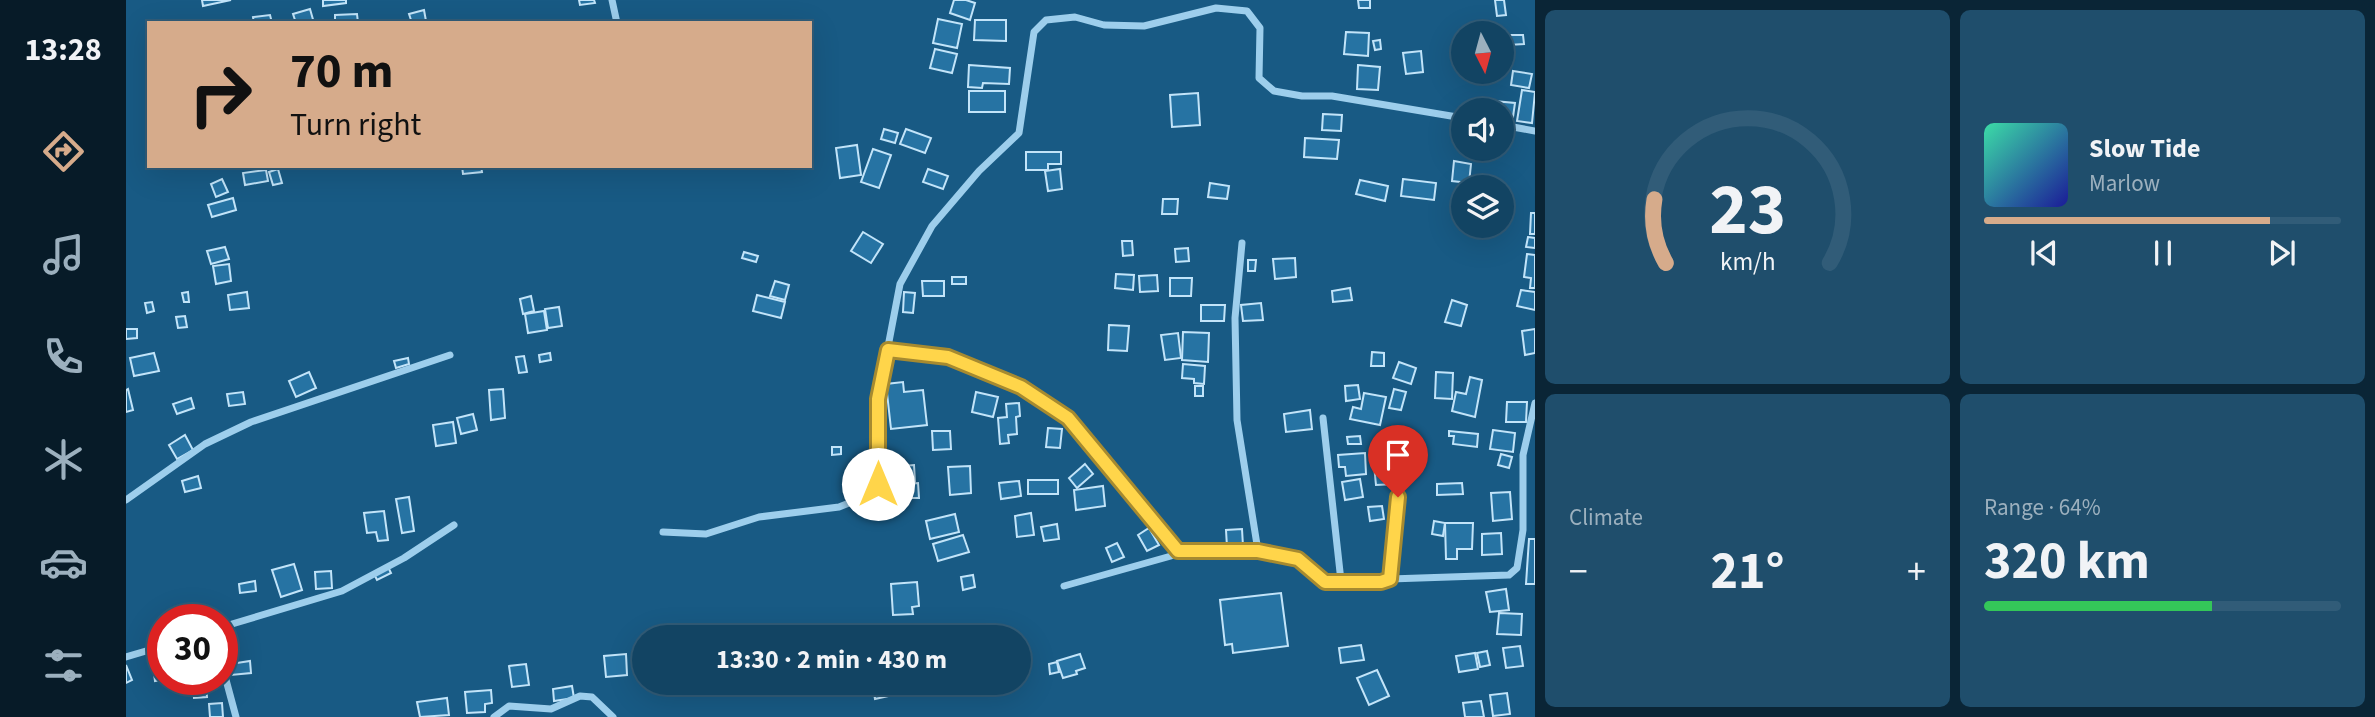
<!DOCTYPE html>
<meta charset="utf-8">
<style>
:root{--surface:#124463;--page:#1f4e6c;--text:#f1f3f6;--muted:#9cb0be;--line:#315c78;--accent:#d6ab8b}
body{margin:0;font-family:"Source Sans 3",sans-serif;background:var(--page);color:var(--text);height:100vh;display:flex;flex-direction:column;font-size:26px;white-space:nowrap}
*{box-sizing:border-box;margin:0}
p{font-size:23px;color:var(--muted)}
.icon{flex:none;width:38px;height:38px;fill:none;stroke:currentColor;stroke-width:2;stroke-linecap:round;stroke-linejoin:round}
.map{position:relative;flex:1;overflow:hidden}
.details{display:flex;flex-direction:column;gap:10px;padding:10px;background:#0a2536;width:840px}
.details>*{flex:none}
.top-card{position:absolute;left:21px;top:21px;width:665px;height:147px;border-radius:0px;box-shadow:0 7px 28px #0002,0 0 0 2px var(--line);background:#d6ab8b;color:#111;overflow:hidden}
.needle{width:46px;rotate:174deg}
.tools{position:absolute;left:1325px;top:21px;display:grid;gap:14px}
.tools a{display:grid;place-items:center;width:63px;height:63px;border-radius:50%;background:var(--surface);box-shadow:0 7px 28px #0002,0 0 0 2px var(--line);font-size:35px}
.speed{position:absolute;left:21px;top:604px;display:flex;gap:14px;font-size:35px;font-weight:700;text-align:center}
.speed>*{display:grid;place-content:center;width:91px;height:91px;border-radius:50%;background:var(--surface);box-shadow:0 7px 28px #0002,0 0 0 2px var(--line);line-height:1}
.speed .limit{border:10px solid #d22;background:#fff;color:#111}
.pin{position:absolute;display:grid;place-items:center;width:60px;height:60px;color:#fff;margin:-72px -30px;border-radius:50% 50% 50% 0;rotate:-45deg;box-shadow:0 0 7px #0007}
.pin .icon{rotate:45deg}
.me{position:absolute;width:77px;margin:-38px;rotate:0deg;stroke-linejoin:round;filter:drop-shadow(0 0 5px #0008)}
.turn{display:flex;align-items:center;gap:24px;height:147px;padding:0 28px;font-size:32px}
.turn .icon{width:91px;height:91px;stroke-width:2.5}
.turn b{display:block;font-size:49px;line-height:60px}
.big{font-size:52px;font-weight:700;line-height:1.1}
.details .card{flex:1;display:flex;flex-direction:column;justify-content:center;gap:10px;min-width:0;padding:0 24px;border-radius:10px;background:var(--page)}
.details .dial{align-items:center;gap:0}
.dial svg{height:182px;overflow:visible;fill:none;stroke:var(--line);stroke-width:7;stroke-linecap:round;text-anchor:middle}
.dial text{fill:var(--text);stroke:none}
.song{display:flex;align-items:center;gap:21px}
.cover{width:84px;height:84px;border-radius:10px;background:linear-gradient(135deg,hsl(160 70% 55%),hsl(240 70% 35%))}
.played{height:7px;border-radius:4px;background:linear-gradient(90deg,var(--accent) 80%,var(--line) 80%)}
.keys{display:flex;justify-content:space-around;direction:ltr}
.heat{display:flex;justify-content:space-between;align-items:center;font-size:38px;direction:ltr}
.charge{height:10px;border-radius:5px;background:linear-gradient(90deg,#34c759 64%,var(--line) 0)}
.details .tiles{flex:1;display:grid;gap:10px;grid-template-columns:repeat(2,1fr)}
.trip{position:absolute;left:506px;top:625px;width:399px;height:70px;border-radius:35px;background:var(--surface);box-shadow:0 7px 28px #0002,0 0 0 2px var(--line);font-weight:700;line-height:70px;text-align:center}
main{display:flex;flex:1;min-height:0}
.tab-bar{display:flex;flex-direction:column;width:126px;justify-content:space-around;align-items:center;background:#071b28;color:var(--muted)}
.tab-bar .icon{width:49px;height:49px}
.tab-bar .on{color:var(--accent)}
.tab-bar b{font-size:32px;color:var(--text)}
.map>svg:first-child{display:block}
.building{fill:#2673a3;stroke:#c2e4f9;stroke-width:2}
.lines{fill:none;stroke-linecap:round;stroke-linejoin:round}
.minor{stroke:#9dceec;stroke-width:7}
.route-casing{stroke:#a68a30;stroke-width:18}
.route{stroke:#ffd54a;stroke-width:12}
</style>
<main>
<nav class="tab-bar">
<b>13:28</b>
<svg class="icon on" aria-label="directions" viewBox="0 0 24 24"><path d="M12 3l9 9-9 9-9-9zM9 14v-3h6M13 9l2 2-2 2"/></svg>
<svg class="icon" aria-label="music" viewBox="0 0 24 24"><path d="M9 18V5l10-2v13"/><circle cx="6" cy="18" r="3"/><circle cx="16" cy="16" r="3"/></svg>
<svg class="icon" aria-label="phone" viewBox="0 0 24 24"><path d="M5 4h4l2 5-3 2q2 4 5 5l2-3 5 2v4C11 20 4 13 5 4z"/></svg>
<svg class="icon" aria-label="climate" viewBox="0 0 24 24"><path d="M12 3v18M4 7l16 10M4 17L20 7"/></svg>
<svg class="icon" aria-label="car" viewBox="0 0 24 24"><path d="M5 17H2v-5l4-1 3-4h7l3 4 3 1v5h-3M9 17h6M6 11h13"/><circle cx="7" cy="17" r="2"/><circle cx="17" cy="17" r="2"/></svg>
<svg class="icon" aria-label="filters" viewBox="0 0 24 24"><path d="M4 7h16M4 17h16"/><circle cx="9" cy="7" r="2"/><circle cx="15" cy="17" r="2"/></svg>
</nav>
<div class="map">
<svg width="1409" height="717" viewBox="0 0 1409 717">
<rect width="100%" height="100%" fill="#185a84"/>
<!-- building -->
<g class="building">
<path d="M76,0h29l-28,6z"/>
<path d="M197,0h23v3l-23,3z"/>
<path d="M453,0h15l1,3 -15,2z"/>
<path d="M828,0h12l9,3 -5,17 -20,-7z"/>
<path d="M1232,0h12v8h-11z"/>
<path d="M1369,0h9l2,15 -9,1z"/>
<path d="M184,9l4,14h-18l-3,-9z"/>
<path d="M298,10l2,11 -14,2 -3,-9z"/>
<path d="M231,14l1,9h-23v-8z"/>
<path d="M144,15l2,8h-18l-1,-6z"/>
<path d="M812,19l24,5 -5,24 -24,-5z"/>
<path d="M849,20h31v21l-32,-1z"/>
<path d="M1220,32l23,1 -1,23 -24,-2z"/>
<path d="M1382,35h15l1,9 -16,1z"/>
<path d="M1254,40l1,9 -6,1 -2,-9z"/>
<path d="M809,49l22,5 -5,19 -22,-5z"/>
<path d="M1295,51l2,21 -17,2 -3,-21z"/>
<path d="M843,65l41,3 -1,16 -26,-1 -1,5 -14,-1z"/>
<path d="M1232,65l22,2 -2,23 -21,-1z"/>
<path d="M1387,71l19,3 -3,14 -18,-3z"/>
<path d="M1396,90l13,2 -3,31 -15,-2z"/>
<rect x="843" y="91" width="36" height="21"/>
<path d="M1072,93l2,32 -28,2 -2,-32z"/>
<path d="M1368,101l21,2 -2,14 -11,-1v-6h-9z"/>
<path d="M1197,114l19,1 -1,16 -19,-1z"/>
<path d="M758,129l14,4 -3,10 -14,-4z"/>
<path d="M780,129l25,9 -6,15 -25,-9z"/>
<path d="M1179,138l34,2 -2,19 -33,-2z"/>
<path d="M731,145l4,30 -21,3 -4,-30z"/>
<path d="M747,149l18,6 -12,33 -18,-6z"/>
<path d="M900,152h35v12h-13v6h-22z"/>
<path d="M1328,161l17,3 -2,19 -17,-2z"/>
<path d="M336,166h19l1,6 -19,2z"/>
<path d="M152,169l4,14 -9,2 -4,-13z"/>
<path d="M802,169l20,7 -5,13 -20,-7z"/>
<path d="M934,169l2,20 -14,2 -3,-20z"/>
<path d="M140,170l2,11 -23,4 -2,-12z"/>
<path d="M96,179l6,13 -12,5 -5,-13z"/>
<path d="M1277,179l33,4 -2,17 -33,-4z"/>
<path d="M1234,180l28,6 -3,15 -29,-7z"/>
<path d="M1084,183l19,3 -2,13 -19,-2z"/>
<path d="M107,198l3,12 -24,7 -4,-12z"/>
<path d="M1037,199h15l-1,15h-15z"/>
<path d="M1405,213h4v21h-5z"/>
<path d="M737,232l20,12 -12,19 -20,-12z"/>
<path d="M1402,237l7,1v10l-9,-1z"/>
<path d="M996,241h10l1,14 -10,1z"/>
<path d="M99,247l4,12 -18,5 -4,-13z"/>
<path d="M1062,248l1,13 -13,1 -1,-13z"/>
<path d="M618,252l14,4 -2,6 -14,-4z"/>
<path d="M1401,254l8,1v33h-5l1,-10 -7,-1z"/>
<path d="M1169,258l1,19 -21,2 -2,-20z"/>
<path d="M1122,260h8l-1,11h-7z"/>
<path d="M103,264l2,17 -15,3 -3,-18z"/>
<path d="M990,274l18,1 -1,15 -18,-2z"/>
<path d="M1031,275l1,16 -18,1 -1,-16z"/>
<rect x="826" y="277" width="14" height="7"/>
<path d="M1044,278h22l-1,18h-21z"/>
<path d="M649,281l14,4 -4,15 -15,-4z"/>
<path d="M796,281h22v15h-21z"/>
<path d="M1224,288l2,12 -19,2 -1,-11z"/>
<path d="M1395,290l14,2v18l-18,-4z"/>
<path d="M62,292l1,10h-5l-2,-9z"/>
<path d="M121,292l2,16 -19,2 -2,-15z"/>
<path d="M778,292l11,1 -2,20 -10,-1z"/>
<path d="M631,295l28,7 -4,16 -28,-7z"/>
<path d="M405,296l3,15 -11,3 -3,-15z"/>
<path d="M1326,300l15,5 -6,21 -16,-4z"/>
<path d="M26,302l2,9 -7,2 -2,-10z"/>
<path d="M1135,303l2,17 -20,1 -2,-16z"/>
<path d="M1075,305h24l-1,16h-23z"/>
<path d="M433,307l3,19 -14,2 -3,-19z"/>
<path d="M418,311l3,19 -19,3 -3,-19z"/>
<path d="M59,316l2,11 -9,1 -2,-11z"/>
<path d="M983,325l20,1 -2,25 -19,-1z"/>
<path d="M0,329h11v9l-11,1z"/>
<path d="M1409,329v24l-10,2 -3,-24z"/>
<path d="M1057,332l26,1 -1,29 -26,-2z"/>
<path d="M1052,333l3,25 -16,2 -4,-25z"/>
<path d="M1246,352l12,1v13h-13z"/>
<path d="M28,353l5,18 -25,5 -4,-18z"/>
<path d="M424,353l1,7 -11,2 -1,-7z"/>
<path d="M398,356l3,16 -8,1 -3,-16z"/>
<path d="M282,358l1,6 -13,4 -2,-7z"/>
<path d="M1273,362l17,6 -5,16 -18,-6z"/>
<path d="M1057,364l22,2 -1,18 -10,-1v-4l-12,-1z"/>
<path d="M183,372l7,16 -20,9 -7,-16z"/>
<path d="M1310,372l17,1 -1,26 -17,-1z"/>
<path d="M1344,377l12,3 -7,37 -23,-6 4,-19 10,2z"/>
<path d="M777,382l1,10 19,-2 4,35 -36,4 -5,-45z"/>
<path d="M1232,385l2,14 -14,2 -1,-15z"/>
<rect x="1069" y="386" width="8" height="10"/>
<path d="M2,389l5,21 -7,2v-22z"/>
<path d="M377,389l2,29 -14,2 -2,-30z"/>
<path d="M1268,389l12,3 -5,18 -12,-2z"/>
<path d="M117,392l2,12 -16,2 -2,-12z"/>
<path d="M850,392l22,5 -5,20 -21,-5z"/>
<path d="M1238,393l22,4 -6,28 -30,-6 3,-12 8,2z"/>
<path d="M65,398l3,10 -17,6 -4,-10z"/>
<path d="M1381,402h20l-1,20h-20z"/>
<path d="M893,403l1,13 -4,1 1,17 -9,1 1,8 -9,1 -2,-26 9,-1 -1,-13z"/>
<path d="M1184,410l2,19 -26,3 -2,-18z"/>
<path d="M347,414l4,16 -16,4 -4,-16z"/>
<path d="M327,422l3,21 -20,3 -3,-21z"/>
<path d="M922,428l14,1 -2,19 -14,-1z"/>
<path d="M1367,430l22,3 -2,19 -23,-3z"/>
<path d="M806,431h18l1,18 -18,1z"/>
<path d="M1323,431l29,3 -1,13 -24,-3 1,-8h-5z"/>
<path d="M59,435l8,15 -16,9 -8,-14z"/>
<path d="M1234,436l1,8h-13l-1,-7z"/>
<path d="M1271,446l2,13 -24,3 -2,-12z"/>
<path d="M706,447h9v7l-9,1z"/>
<path d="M1239,453l1,21 -20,2 -1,-9h-6l-1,-12z"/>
<path d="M1375,454l11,3 -3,11 -11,-3z"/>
<path d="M959,464l8,10 -16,14 -8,-10z"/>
<path d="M1268,464l2,20 -20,1 -2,-20z"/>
<path d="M788,465l1,17 -24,2 -1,-17z"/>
<path d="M844,466l1,27 -21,2 -2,-28z"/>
<path d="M72,476l3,12 -16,4 -3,-11z"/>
<path d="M1234,479l3,18 -18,3 -3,-18z"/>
<rect x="902" y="480" width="30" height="14"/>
<path d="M893,481l2,15 -20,3 -2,-16z"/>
<path d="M792,483l1,15h-11l-1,-14z"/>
<path d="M1336,483l1,11 -26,1v-11z"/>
<path d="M977,486l2,20 -29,4 -2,-20z"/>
<path d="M1384,492l2,27 -19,2 -2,-28z"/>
<path d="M283,497l5,34 -12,2 -6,-34z"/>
<path d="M1256,506l2,13 -14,2 -2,-14z"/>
<path d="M258,511l4,29 -10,1 -2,-9 -9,1 -3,-20z"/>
<path d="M905,513l3,22 -17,2 -2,-21z"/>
<path d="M829,514l4,18 -29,7 -4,-18z"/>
<path d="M1308,521l11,2 -2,13 -11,-2z"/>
<path d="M1319,523h28l-1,26h-15v10h-11z"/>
<path d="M931,524l2,15 -15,2 -3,-14z"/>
<path d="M1023,528l10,17 -12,6 -9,-16z"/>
<path d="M1116,529l1,17 -16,1 -1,-17z"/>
<path d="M1375,533l1,21 -20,1v-21z"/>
<path d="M837,535l6,17 -31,9 -5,-17z"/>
<path d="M1403,539h6v45h-9z"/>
<path d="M991,543l7,14 -12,5 -6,-14z"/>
<path d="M168,564l8,26 -21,7 -9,-27z"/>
<path d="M262,567l3,6 -14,7 -3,-6z"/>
<path d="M205,571l1,17 -16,1 -1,-17z"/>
<path d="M847,575l2,12 -12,3 -2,-13z"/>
<path d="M129,581l1,10 -16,2 -1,-9z"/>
<path d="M791,582l2,24 -7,1 1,7 -20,1 -2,-31z"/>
<path d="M1380,589l3,21 -19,2 -4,-20z"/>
<path d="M1155,593l7,53 -55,7 -1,-9 -7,1 -5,-45z"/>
<path d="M1373,613l23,1 -1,21 -24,-1z"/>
<path d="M630,625l5,12h-23l-2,-4z"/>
<path d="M829,628l4,9h-21l-1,-1z"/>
<path d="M1235,645l3,15 -23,3 -2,-15z"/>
<path d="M1394,646l3,20 -17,2 -3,-20z"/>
<path d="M1361,651l3,14 -10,2 -3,-14z"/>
<path d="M1349,653l3,16 -19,3 -3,-16z"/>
<path d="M500,654l1,21 -21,2 -2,-21z"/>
<path d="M954,654l5,14 -9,3 1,3 -14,4 -6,-17z"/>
<path d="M124,661l1,12 -20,2 -1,-11z"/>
<path d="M931,662l2,10 -9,2 -1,-10z"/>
<path d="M37,664v15h2l-10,2 -2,-15z"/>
<path d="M400,664l3,21 -17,2 -3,-21z"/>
<path d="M0,665l6,15 -6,3z"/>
<path d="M1251,670l12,26 -20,9 -12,-27z"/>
<path d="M746,682h18l3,13 -18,4z"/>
<path d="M67,683h13l1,14 -13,1z"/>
<path d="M446,686l2,12 -20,3 -1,-12z"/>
<path d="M365,690l1,13 -7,1v8l-18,1 -2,-21z"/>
<path d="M1381,693l3,21 -17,2 -3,-21z"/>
<path d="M321,698l2,17 -29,2 -3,-15z"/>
<path d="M1355,701l3,16h-19l-2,-14z"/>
<path d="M96,703l1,14h-13l-1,-13z"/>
</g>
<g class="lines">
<!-- minor -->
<g class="minor">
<path d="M486,0l5,23"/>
<path d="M1376,125l33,6"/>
<path d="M1116,243l-7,75 2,102 21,131"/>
<path d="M762,350l60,7 73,30 47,31 110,133"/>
<path d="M1197,418l18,163"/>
<path d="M0,500l79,-56 46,-22 199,-67"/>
<path d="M537,532l43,2 53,-17 80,-10 30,-12 9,-11v-85l22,-115 32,-58 47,-55 40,-38 15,-101 12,-12 29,-3 29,8 40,1 72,-18 31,3 13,17 -1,50 15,13 28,5h30l131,22"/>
<path d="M1264,579l8,-82"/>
<path d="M938,586l107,-30 7,-5c33,0 93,-6 122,9 10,5 16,15 25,22h56l9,-3 119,-4 8,-7 6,-38v-75l12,-52"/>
<path d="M96,627l120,-36 62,-33 50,-33"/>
<path d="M0,657l37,-11"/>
<path d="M96,665l14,52"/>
<path d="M368,717l15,-11 42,3 29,-13 12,1 21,20"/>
</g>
</g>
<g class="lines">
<!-- route casing -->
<g class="route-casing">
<path id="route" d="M752,484v-85l10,-49 60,7 73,30 47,31 110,133h80l40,8 27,23h56l9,-3 8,-82"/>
</g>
<!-- route -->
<use href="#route" class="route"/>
</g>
</svg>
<div class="tools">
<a><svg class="needle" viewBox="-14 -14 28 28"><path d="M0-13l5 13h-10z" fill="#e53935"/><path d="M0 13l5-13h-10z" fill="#9cb0be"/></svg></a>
<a><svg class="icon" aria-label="sound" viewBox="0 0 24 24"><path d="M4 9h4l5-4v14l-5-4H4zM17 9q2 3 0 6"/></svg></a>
<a><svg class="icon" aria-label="layers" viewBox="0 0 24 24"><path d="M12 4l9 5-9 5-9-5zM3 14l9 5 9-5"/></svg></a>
</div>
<div class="speed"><div class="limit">30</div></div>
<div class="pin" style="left:1272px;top:497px;background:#d93025"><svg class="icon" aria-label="arrive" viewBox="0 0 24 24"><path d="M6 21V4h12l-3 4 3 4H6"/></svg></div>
<svg class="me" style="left:752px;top:484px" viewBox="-20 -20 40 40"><circle r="19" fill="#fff"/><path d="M0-13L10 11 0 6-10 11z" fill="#ffd54a"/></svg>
<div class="trip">13:30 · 2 min · 430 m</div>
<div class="top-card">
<div class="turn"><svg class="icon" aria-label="right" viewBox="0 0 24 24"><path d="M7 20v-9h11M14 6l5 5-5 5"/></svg><div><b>70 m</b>Turn right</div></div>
</div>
</div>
<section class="details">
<div class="tiles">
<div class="card dial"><svg viewBox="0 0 100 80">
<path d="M14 69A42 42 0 1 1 86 69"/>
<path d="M14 69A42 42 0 0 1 9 41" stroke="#d6ab8b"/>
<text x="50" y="56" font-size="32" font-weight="700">23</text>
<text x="50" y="72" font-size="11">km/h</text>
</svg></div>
<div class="card">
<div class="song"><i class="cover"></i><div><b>Slow Tide</b><p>Marlow</p></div></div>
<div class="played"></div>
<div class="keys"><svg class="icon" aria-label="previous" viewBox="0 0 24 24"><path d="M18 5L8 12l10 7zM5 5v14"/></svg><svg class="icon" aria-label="pause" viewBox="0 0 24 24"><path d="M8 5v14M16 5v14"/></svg><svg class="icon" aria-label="next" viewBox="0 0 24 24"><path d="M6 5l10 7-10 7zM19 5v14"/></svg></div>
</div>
<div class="card"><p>Climate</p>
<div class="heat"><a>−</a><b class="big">21°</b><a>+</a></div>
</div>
<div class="card"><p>Range · 64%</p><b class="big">320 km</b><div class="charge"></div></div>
</div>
</section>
</main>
